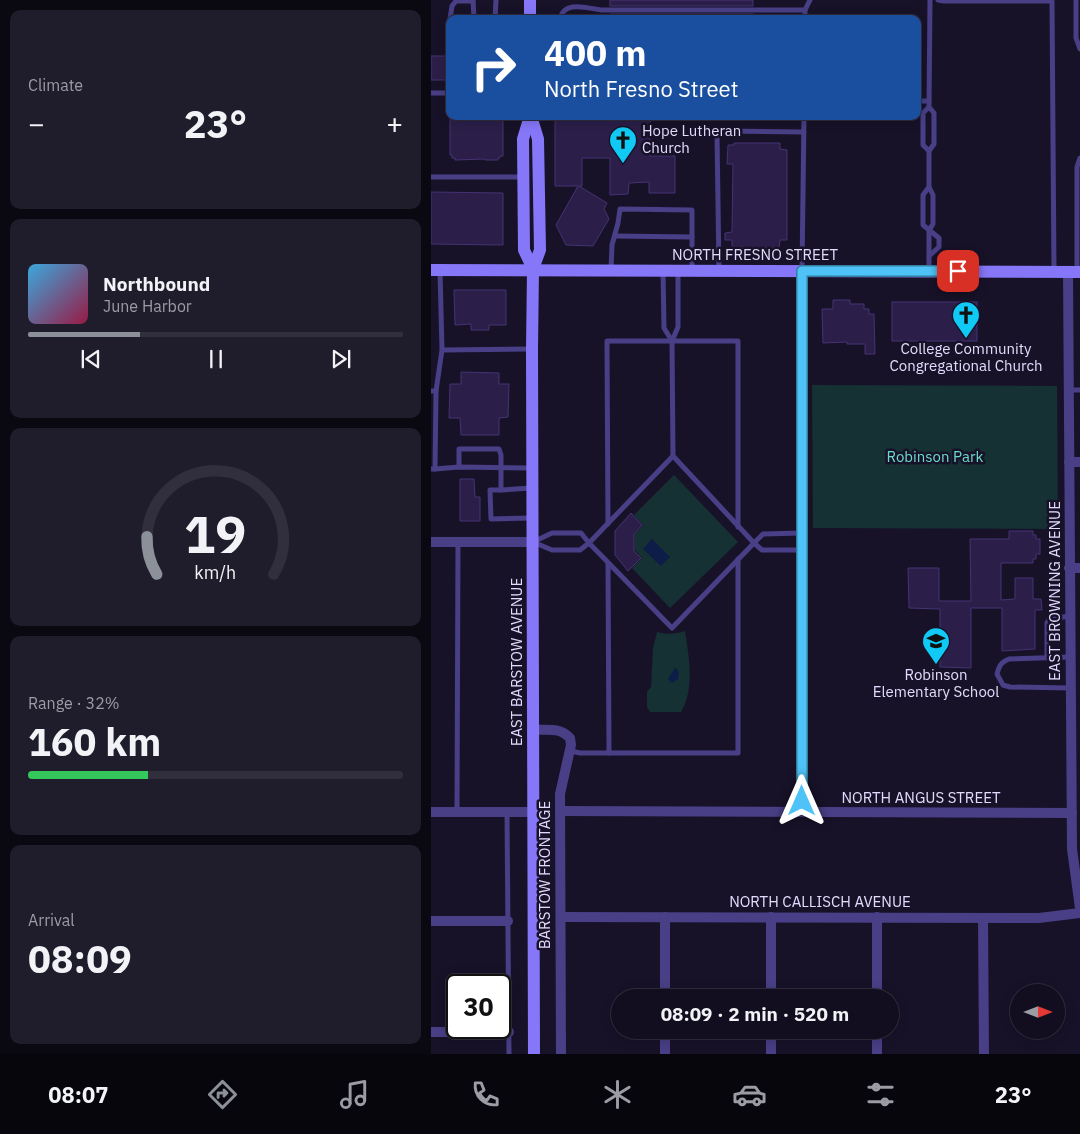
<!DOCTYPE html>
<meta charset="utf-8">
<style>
:root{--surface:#120e1f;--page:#1f1c2c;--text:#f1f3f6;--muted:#9c9ca4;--line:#312e3d;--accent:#8c9099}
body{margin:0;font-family:"IBM Plex Sans",sans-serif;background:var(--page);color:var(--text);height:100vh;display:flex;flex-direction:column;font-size:19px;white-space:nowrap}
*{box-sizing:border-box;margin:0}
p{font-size:16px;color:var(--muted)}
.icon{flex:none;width:28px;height:28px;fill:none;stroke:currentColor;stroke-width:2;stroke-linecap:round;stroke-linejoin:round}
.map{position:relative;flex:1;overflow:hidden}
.details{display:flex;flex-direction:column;gap:10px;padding:10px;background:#0a0811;width:431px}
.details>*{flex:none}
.hud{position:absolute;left:15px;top:15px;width:475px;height:105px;border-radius:10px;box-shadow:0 2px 12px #0003,0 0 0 1px var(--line);background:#1a4fa0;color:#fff;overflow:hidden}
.needle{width:32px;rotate:90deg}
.buttons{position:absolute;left:579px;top:984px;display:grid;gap:10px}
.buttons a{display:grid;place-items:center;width:55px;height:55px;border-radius:50%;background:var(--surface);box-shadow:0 2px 12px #0003,0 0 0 1px var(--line);font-size:25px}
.speed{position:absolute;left:15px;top:974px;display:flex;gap:10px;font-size:25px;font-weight:700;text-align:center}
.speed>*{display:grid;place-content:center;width:65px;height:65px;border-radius:50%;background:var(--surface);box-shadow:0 2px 12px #0003,0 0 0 1px var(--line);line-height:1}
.speed .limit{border:2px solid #111;border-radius:8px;background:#fff;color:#111}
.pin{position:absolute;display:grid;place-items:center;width:42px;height:42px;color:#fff;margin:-21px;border-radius:10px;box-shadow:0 2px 8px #0006}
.me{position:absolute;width:55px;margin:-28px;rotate:0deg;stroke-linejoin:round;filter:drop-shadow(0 0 4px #0008)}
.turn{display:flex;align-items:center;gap:18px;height:105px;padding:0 15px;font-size:22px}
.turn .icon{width:65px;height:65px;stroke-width:2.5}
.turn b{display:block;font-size:35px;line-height:42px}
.big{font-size:38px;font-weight:700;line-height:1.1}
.details .card{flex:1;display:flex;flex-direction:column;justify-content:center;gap:8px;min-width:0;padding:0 18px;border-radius:10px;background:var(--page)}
.details .dial{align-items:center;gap:0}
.dial svg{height:130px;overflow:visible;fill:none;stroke:var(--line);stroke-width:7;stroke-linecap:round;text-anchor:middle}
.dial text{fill:var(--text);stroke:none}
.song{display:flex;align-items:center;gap:15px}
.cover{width:60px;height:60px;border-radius:8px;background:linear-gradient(135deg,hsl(200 70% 55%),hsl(340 70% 35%))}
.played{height:5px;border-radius:2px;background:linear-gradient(90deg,var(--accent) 30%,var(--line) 30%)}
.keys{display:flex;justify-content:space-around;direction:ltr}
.heat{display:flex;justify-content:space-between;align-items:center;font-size:28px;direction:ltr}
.charge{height:8px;border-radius:4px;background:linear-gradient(90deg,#34c759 32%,var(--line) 0)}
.trip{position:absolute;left:180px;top:989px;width:288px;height:50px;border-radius:25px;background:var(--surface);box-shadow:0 2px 12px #0003,0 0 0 1px var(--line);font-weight:700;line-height:50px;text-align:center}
.dock{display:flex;height:80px;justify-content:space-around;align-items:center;background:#07060c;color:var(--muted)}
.dock .icon{width:35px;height:35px}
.dock .selected{color:var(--accent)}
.dock b{font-size:22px;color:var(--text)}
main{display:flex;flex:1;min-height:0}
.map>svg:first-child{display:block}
.green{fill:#153133}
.water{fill:#0d1d47}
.building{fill:#2b1f49;stroke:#453274}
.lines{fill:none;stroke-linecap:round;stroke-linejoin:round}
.service{stroke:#483f86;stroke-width:5}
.minor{stroke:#483f86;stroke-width:10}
.secondary{stroke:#8677f9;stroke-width:12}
.route-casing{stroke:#337fa1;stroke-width:12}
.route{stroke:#4fc3f7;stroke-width:9}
.labels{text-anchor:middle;stroke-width:5;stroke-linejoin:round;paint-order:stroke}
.poi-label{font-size:15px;fill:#e2dbfd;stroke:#181229}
.street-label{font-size:15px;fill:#e2dbfd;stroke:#181229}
.park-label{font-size:15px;fill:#69dcca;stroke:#181229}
</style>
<main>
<section class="details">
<div class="card"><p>Climate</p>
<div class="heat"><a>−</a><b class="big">23°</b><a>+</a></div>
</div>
<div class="card">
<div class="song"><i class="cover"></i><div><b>Northbound</b><p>June Harbor</p></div></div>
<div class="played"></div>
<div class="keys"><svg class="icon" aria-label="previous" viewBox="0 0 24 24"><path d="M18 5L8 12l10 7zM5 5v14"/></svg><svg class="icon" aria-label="pause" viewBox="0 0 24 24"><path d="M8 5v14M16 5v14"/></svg><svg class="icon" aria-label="next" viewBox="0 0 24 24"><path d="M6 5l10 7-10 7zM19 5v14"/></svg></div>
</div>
<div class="card dial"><svg viewBox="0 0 100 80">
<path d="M14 69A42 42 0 1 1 86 69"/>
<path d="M14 69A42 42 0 0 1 8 46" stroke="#8c9099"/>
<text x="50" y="56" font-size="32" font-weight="700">19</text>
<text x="50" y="72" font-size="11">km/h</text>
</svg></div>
<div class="card"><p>Range · 32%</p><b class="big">160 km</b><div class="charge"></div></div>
<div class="card"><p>Arrival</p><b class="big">08:09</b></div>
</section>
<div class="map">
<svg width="649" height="1054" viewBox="0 0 649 1054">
<rect width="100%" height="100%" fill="#181229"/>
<!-- green -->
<g class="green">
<path d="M381,385l245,1 1,143 -245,-1z"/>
<path d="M243,475l64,67 -68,66 -38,-40 10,-10 -7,-8v-16l8,-9 -9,-10z"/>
<path d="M254,631c4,26 10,58 -4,81h-31l-3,-5v-15l4,-5 2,-39 4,-16c9,3 19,2 28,-1z"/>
</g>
<!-- water -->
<g class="water">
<path d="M221,539l18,18 -9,9 -18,-17z"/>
<path d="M244,668h1l3,5 -1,6 -6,4 -4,-4z"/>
</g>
<!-- building -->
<g class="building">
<rect x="179" y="0" width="143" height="6"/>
<rect x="179" y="14" width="143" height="5"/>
<rect x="0" y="56" width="19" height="24"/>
<path d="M19,116h53v40h-3v2h-2v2h-13v-1l-30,1v-2h-3v-3h-2z"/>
<path d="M124,118h95v38h25v37h-26v-11l-20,1 -1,11 -18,1v-37h-28v28h-3l28,17 -3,6 5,10 -16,27 -27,-1 -10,-20 22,-39h-23z"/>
<path d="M303,143h46v6l7,1v90h-7l-1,8 -47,-1v-7h-7v-7l7,-1 1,-68h-6l1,-19h6z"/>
<path d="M0,192l72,1v52l-72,-1z"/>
<path d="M23,290h52v35h-17v5h-18v-6l-16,1z"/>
<path d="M402,300h17v4h14v5h5v5h5l1,40h-10v-10h-18v-2l-24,1 -1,-34h11z"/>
<rect x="461" y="302" width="85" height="39"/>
<path d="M30,372l38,1v11h10l-1,33 -9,1v17h-38l-1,-17h-11l1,-34h11z"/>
<path d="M29,479h14l1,18h5v24h-20z"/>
<path d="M200,513l11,12 -8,9v17l7,7 -13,13 -13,-16v-24z"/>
<path d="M578,531h24v4h3v4h4v15h-4v5h-3v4h-32v37l14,-1v-21h18v21h8l1,11h-7v39l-33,2v-43h-31v60l-31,-1v-58l-31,-1 -1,-40h31v33h32l-1,-62h39z"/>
</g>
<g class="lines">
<!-- service -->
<g class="service">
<path d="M42,0l1,19"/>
<path d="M507,0l6,1h108l2,270"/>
<path d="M645,0v38l4,11"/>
<path d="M19,19l2,-13 4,-5h17"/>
<path d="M64,19l1,-19"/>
<path d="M129,19c4,-19 26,-11 41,-9h204"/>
<path d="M374,19v-9l5,-10"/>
<path d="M19,23v7"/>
<path d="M0,93h19"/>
<path d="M486,101h12"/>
<path d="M498,107l-6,6v32l6,6v36l4,8v29l-4,6v40"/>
<path d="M498,151l5,-7v-31l-5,-6 1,-107"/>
<path d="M0,177h92"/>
<path d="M498,187l-6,8v30l16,13v9l-10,9"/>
<path d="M184,236l77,1"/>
<path d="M180,270l1,-25 6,-22 2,-14 72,1v59"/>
<path d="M232,271l1,57 8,13"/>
<path d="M288,271l-2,-137 8,-3 79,1"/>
<path d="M371,271l2,-155"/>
<path d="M646,272v-105l3,-9"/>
<path d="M11,350l89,-1"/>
<path d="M637,390h12"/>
<path d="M0,391h5l-1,78h-4"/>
<path d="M5,391l6,-41 -2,-80"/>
<path d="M242,456l81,87 -82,85 -83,-85z"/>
<path d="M242,456l-1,-115 6,-14v-55"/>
<path d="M28,467v-18h40l2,6v35l30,-2"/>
<path d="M4,469l24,-2 73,1"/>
<path d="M70,490h-11l1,29 41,-1"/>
<path d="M177,524l-1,-183h131v186"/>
<path d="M121,533h29l8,10 -9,7h-28l-19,-8z"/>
<path d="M371,533l-39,1 -9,9 8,7h40"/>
<path d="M177,563l1,190h129v-194"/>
<path d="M639,657l-61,2c-8,3 -10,7 -12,15l6,11 7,2 60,1"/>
<path d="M616,658v-35l2,-4 21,-3"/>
<path d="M140,751l9,2h29"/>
<path d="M26,812l1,-270"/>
<path d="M76,812l2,242"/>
</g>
<!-- minor -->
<g class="minor">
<path d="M371,271v541"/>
<path d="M637,272l4,577 8,59"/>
<path d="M638,462h11"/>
<path d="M0,542h102"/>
<path d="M638,568h11"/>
<path d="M102,730c14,0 27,-3 37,8l1,7 -11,49 1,260"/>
<path d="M129,811l512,2"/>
<path d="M0,812h103"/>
<path d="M130,917l478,1 41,-5"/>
<path d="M234,917v81"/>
<path d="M340,917v81"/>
<path d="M446,917v81"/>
<path d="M552,918l1,136"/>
<path d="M0,921h77"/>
<path d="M234,1030v24"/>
<path d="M340,1030v24"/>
<path d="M446,1030v24"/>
<path d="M0,1032h78"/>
</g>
<!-- secondary -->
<g class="secondary">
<path d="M99,19v-19"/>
<path d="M99,116l-7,23 1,111 9,19"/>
<path d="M100,116l7,23 2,111 -7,19 -1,80 2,705"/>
<path d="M0,270l649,2"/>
</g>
</g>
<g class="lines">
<!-- route casing -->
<g class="route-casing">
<path id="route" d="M371,801v-530h156"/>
</g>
<!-- route -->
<use href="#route" class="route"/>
</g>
<!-- icons -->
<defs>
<g id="church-pin" transform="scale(1.4375)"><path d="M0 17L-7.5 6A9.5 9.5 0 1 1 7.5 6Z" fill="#10c9f5" stroke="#181229"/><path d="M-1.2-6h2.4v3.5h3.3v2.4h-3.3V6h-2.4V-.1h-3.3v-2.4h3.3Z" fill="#111"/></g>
<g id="school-pin" transform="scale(1.4375)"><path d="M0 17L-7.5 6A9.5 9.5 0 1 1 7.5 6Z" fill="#10c9f5" stroke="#181229"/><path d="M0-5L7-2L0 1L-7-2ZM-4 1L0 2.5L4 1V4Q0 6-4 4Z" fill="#111"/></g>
</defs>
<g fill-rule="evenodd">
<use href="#church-pin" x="192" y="140"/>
<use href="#church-pin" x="535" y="315"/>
<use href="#school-pin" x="505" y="641"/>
</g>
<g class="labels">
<!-- poi labels -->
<g class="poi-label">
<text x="211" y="136" text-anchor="start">Hope Lutheran<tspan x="211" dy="17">Church</tspan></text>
<text x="535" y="354">College Community<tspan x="535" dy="17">Congregational Church</tspan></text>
<text x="505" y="680">Robinson<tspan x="505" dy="17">Elementary School</tspan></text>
</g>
<!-- street labels -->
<g class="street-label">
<text x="324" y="260">NORTH FRESNO STREET</text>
<text transform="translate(624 591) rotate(-90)" y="5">EAST BROWNING AVENUE</text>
<text transform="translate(86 662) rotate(-90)" y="5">EAST BARSTOW AVENUE</text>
<text x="490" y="803">NORTH ANGUS STREET</text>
<text transform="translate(114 875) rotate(-90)" y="5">BARSTOW FRONTAGE</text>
<text x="389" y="907">NORTH CALLISCH AVENUE</text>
</g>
<!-- park labels -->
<g class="park-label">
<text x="504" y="462">Robinson Park</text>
</g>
</g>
</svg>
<div class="buttons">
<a><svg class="needle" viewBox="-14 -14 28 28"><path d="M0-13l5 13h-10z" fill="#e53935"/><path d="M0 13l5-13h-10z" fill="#9c9ca4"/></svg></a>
</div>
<div class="speed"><div class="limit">30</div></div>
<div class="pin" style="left:527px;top:271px;background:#d93025"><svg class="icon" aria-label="arrive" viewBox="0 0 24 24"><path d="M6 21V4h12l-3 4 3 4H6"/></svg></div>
<svg class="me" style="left:371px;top:801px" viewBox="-20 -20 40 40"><path d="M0-17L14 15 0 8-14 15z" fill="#4fc3f7" stroke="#fff" stroke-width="4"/></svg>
<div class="trip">08:09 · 2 min · 520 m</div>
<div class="hud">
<div class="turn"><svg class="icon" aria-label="right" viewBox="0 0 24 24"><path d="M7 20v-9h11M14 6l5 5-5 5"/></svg><div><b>400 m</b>North Fresno Street</div></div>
</div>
</div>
</main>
<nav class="dock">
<b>08:07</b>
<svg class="icon selected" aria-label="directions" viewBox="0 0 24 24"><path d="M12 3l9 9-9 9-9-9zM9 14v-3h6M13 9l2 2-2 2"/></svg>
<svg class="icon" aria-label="music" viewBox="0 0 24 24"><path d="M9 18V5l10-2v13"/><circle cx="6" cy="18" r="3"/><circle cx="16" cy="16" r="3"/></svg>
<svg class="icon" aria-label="phone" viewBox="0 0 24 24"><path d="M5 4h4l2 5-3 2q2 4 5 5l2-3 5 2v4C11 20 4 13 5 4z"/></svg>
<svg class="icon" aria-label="climate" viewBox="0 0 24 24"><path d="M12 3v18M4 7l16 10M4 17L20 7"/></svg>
<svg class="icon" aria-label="car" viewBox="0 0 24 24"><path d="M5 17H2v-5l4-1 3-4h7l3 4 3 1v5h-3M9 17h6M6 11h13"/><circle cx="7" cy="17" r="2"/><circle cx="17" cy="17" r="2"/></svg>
<svg class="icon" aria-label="filters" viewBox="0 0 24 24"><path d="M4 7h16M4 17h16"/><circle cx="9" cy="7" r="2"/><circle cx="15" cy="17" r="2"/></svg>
<b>23°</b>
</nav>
